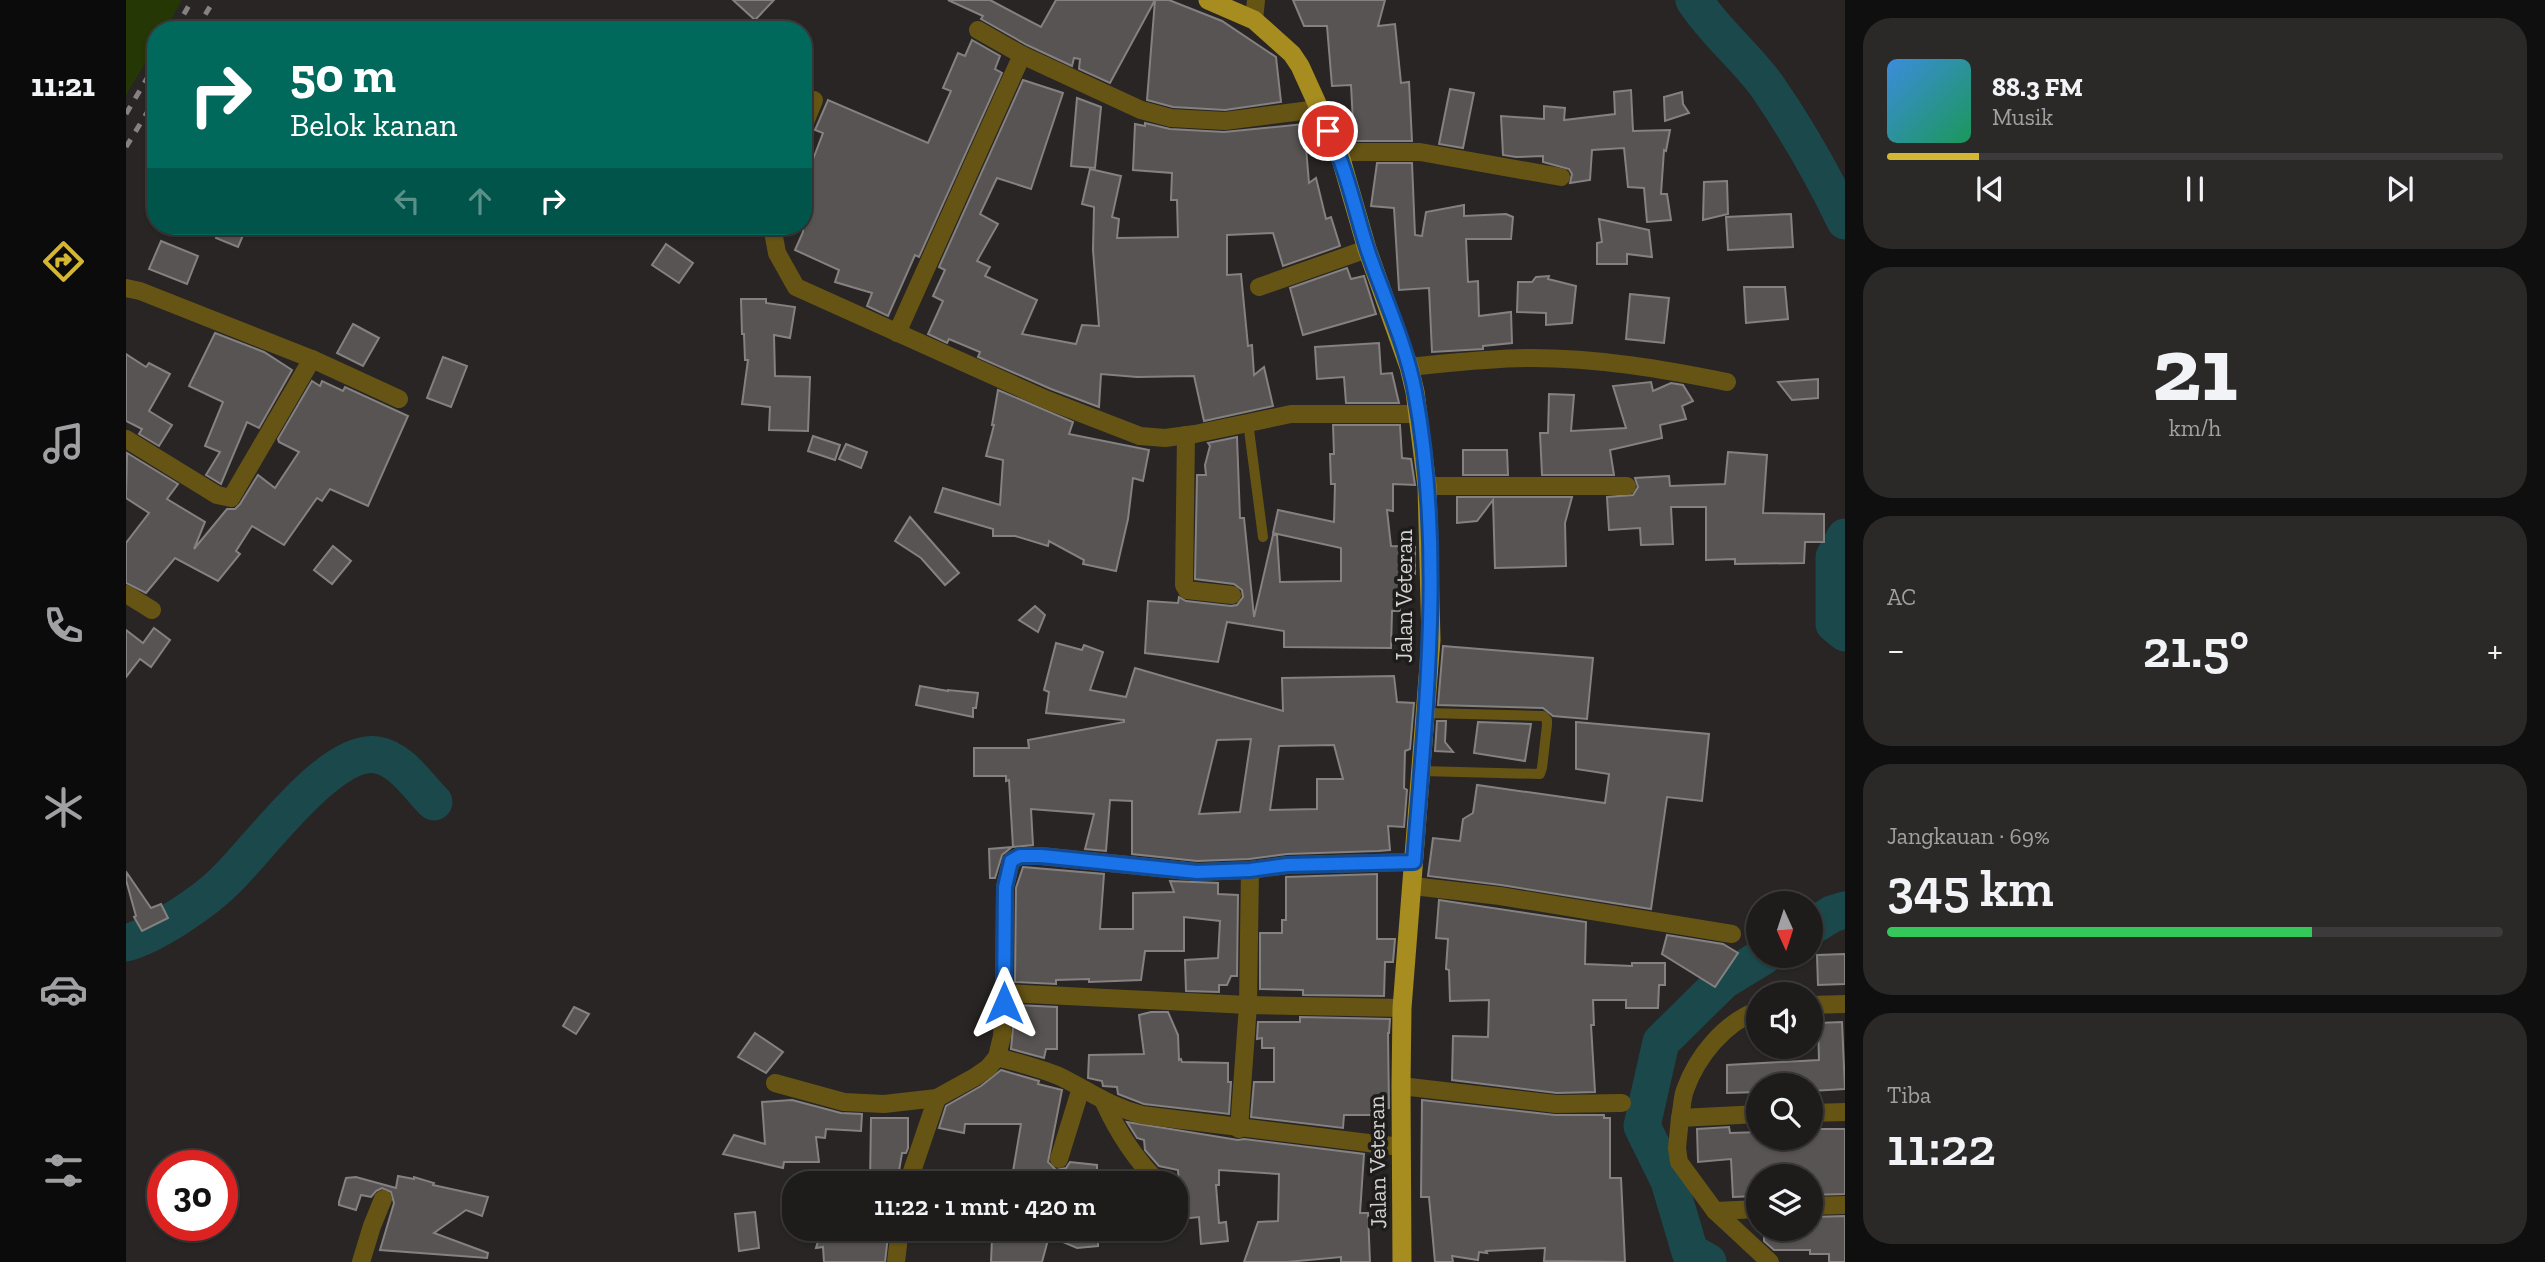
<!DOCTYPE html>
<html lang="id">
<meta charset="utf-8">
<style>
:root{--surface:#1e1c1b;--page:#2b2928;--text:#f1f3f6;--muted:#a1a1a3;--line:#3c3a3a;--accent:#d4b635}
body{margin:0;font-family:"Zilla Slab",serif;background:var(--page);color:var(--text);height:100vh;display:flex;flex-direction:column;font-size:26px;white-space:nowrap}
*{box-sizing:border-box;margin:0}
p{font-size:23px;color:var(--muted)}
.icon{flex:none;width:38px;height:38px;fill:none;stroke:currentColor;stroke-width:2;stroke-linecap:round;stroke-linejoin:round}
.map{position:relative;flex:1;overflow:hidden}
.side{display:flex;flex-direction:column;gap:18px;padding:18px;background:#100f0f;width:700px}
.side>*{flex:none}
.guide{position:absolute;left:21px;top:21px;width:665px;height:214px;border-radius:28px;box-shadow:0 2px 5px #0004,0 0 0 2px var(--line);background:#00695c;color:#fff;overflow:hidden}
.needle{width:46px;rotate:177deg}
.controls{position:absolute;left:1620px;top:891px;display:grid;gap:14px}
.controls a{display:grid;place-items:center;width:77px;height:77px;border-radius:50%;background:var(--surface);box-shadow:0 2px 5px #0004,0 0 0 2px var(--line);font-size:35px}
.speed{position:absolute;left:21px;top:1150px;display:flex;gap:14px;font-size:35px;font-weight:700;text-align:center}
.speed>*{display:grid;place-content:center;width:91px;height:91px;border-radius:50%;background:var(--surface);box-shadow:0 2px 5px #0004,0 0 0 2px var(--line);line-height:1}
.speed .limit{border:10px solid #d22;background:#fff;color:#111}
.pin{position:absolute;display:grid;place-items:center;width:60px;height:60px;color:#fff;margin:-30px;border:4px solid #fff;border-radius:50%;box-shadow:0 2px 7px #0007}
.me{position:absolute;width:77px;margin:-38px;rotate:0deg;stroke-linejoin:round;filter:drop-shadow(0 0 5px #0008)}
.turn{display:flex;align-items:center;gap:24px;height:147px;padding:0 28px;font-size:32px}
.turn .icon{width:91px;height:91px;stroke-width:2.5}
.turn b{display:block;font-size:49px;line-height:60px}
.lanes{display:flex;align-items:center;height:66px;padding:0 28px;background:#0003;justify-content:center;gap:35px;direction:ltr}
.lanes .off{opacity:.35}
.big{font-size:52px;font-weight:600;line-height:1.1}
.side .tile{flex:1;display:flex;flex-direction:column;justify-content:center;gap:10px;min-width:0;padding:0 24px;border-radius:28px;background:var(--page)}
.side .dial{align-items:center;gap:0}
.dial b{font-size:91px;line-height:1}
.song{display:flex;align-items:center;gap:21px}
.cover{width:84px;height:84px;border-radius:10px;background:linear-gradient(135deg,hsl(210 70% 55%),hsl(150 70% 35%))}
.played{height:7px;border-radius:4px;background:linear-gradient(90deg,var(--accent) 15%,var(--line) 15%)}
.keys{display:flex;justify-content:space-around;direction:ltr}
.heat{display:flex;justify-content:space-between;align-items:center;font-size:38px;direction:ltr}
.charge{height:10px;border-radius:5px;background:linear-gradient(90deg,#34c759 69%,var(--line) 0)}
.trip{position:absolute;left:656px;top:1171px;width:406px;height:70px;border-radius:28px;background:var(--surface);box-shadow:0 2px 5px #0004,0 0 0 2px var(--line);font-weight:600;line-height:70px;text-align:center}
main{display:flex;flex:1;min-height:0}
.tab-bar{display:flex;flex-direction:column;width:126px;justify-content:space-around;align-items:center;background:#0c0b0b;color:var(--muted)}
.tab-bar .icon{width:49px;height:49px}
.tab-bar .selected{color:var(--accent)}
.tab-bar b{font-size:32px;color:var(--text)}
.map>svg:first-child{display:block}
.green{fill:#253704}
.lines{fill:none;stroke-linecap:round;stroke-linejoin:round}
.river{stroke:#1b494b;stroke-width:37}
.building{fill:#575453;stroke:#848180;stroke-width:2;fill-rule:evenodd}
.service{stroke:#665414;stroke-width:10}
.minor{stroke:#665414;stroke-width:18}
.tertiary{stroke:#665414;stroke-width:18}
.trunk{stroke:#a78c20;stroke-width:19}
.rail{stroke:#848180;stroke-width:5;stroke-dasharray:9 9;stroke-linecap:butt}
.route-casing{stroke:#114b97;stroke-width:18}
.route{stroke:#1a73e8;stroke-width:12}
.labels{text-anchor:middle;stroke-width:7;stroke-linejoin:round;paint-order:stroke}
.street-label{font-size:23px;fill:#d4d2d1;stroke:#1e1c1b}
</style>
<main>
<nav class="tab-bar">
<b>11:21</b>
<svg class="icon selected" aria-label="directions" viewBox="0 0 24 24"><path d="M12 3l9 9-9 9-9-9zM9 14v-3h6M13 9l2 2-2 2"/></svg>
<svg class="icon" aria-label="music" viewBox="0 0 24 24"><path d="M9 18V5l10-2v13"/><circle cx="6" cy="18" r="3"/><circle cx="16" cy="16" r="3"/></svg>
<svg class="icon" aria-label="phone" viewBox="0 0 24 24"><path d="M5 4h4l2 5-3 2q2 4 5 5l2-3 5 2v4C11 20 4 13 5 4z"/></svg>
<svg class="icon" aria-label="climate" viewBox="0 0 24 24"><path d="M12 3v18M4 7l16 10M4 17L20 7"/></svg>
<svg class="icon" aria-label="car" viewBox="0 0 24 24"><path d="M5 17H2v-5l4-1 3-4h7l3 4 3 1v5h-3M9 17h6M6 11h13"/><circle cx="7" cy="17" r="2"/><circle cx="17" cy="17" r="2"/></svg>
<svg class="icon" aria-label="filters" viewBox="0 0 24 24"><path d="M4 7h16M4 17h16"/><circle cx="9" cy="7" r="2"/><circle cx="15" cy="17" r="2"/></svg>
</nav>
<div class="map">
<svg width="1719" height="1262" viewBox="0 0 1719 1262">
<rect width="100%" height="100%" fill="#282524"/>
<!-- green -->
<path class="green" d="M0,0h56l-17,30h-9v15l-30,50z"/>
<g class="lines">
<!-- river -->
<g class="river">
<path d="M1568,0c21,32 51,56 73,86 29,42 56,89 78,135"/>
<path d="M1719,537l-11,20v67l11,9"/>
<path d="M1685,927l21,-13 13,-4"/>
<path d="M0,943c29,-8 78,-41 99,-62 32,-30 105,-134 152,-126 24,4 40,30 57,47"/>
<path d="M1582,1262l-18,-10 -21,-71 -27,-55 19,-84 62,-61 41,-25"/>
</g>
</g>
<!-- building -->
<g class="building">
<path d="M607,0h41l-19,20z"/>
<path d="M822,0h42l51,27 15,-27h113l53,21 54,36 5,45 -56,8 -52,-3 -26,-7 8,-100 -45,83 -31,-14 1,-10 -6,-1 -2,8 -45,-21 -46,-26 2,-3z"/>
<path d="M1167,0h92l-7,26 17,-2 6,59 8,-1 3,59h-58l-3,-56 -19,1 -5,-60h-23z"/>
<path d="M846,40l28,16 -5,13 7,4 -83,184 -4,-2 -27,61 -21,-10 5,-13 -37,-11 4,-12 -44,-20 8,-18v-62l4,-10 5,2 11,-29 -8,-3 13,-30 100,43 23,-52 -8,-3 15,-35 7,3z"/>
<path d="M897,80l40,13 -32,96 -34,-11 -17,36 18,10 -21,37 13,6 -5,9 52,24 -15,34 54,10 6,-19 17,1 -6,-76 1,-43 -12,-3 8,-35 31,7 -9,41 7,2 -2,19 61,-1 -1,-37h-6l1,-27 -39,-3 2,-46 10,2v-3l25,6 54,3 80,-8 5,59 7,-5 10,41 5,-2 9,29 -57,20 -10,-33 -46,2v40l14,-1 7,72 4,-1 2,30 10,-8 9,39 -69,15 -10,-45 -57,1 -36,-3 -2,33 -48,-18 -73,-32 2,-5 -31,-13 -2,4 -19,-9 15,-33 -10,-5 12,-26 -6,-3z"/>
<path d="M1324,89l24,4 -11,55 -24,-4z"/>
<path d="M1505,90l2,41 37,-1 -4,21 -2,-1 -3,44h6l4,26 -24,2 -3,-34 -16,-1 -4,-39 -32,2 -2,30 -20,3 2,-9 -3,-5 -26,-7v-6l-27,1 -13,-2 -2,-39 43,3v-13l21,2 -1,12 51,-6 -1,-22z"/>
<path d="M1556,92l1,12 6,9 -24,8 -1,-24z"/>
<path d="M951,98l24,9 -6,61 -24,-2z"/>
<path d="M1251,163h35l3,72 7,1 4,-24 38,-7v11l42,-2 7,3 -2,22h-45l2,43 10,-1 1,35 32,-4 1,31 -29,3v3l-51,3 -3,-64 -30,2 -5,-82 -23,-2z"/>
<path d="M1601,181l1,33 -25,6 1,-38z"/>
<path d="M1665,214l2,33 -65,3 -2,-33z"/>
<path d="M1473,219l50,11 3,27 -25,-3v10h-30v-21l5,-1z"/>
<path d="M95,226h26l-9,21 -22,-9z"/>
<path d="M35,241l37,15 -11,28 -38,-15z"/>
<path d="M540,244l27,19 -14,20 -27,-18z"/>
<path d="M1221,268l4,11 13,-3 12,38 -73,21 -13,-47z"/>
<path d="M1423,276l-1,3 28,7 -4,37 -26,2v-12l-29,-1 1,-30h14l4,-5z"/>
<path d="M1618,287h41l3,32 -42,4z"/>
<path d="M1504,294l39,4 -5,45 -38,-4z"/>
<path d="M615,299h25v4l29,4 -5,31 -16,-3 1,41 35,1 -2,54 -39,-1 1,-23 -28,-3 6,-44h-3l-1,-26h-2z"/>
<path d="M227,324l26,14 -16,28 -26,-13z"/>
<path d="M89,333l49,19 28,18 -33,58 -12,-6 -26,62 -15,-9 14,-23 -15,-6 18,-44 -34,-16z"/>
<path d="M1253,343l2,31 11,-1 7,30h-53l-2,-26 -27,2 -2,-32z"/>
<path d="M0,354l20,13 3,-4 21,11 -21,37 23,14 -13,21 -20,-12 3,-5 -16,-8z"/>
<path d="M317,357l24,9 -16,41 -24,-9z"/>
<path d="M1692,379v19l-26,2 -14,-18z"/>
<path d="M186,381l8,5 2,-5 21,10 2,-4 63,29 -40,90 -38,-17 -8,12 -5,-3 -33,47 -32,-19 -16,25 4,3 -22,27 -43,-23 -29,35 -20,-10v-40l23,-30 -23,-15 1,-45 51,31 -11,15 38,23 -11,27 33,-40h8l5,-5 18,-29 17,13 24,-36 -20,-10 -1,-3z"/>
<path d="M1525,382l2,9 18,-8 12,2 10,16 -11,5 4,13 -26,6 2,13 -52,12 4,25h-72l-2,-42h8l1,-39 25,1 -3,36 55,-3 -13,-42z"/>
<path d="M872,390l75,32 -4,12 80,16 -6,31 -10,-3 -5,41 -12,52 -33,-7 1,-4 -35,-19 -1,5 -33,-10h-22v-7l-58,-17 8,-24 57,17 3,-45 -17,-4 8,-31h-2z"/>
<path d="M1207,425h67l2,33 9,1 4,26 -22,-1v27l-6,-1 4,36 24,1v27h-6l1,24h-11l1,13h-8l-1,37 -107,-1v-16l-57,-9 -9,40 -73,-9 3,-52 30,2 1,-6 7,4 45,5 6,-1 6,-8 -1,-7 -8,-6 -39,-5 2,-104h9l-1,-10 5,-19 -2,-3 29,-6 3,81h4l10,99 19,-82h4l3,47 61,-1v-33l-68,-15 5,-23 56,12 1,-38h-4l-1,-30h4z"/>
<path d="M687,436l27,9 -5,15 -27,-9z"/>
<path d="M720,444l21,8 -6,16 -22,-9z"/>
<path d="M1337,450h44l1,25h-45z"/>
<path d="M1602,452l39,3 -4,58 61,1v28h-19l-1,21 -69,1v-5l-29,1v-53h-35l2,37 -32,1 -1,-17 -31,2 -2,-33 26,-2 5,-8 -3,-9 34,-2 1,10 55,-2z"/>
<path d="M1331,497h115l-7,26 1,43 -71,2 -2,-68 -16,21 -20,2z"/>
<path d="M784,517l49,56 -14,12 -24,-27 -26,-17z"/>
<path d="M207,546l18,15 -19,23 -18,-14z"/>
<path d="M909,606l10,9 -7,17 -19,-12z"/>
<path d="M28,628l16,12 -19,27 -11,-8 -14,18v-47l17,13z"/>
<path d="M930,643l26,7 2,-5 19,7 -13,38 36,7 9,-29 148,43 -1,-33 112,-2 3,26 17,1 -4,46 -5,2 -1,37 3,2 -3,37 -16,-1 2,24 -12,1 -91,3 -38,5 -52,2 -65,-7v-53l-22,-1 -4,51 -21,-2 9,-35 -63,-5 2,36 -20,2 -4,-67 -3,1v-5h-32v-28h55l-1,-8 96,-18v-2l-78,-7 3,-21 -5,-2zM1125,739l-11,73 -41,2 18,-74zM1208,745l9,34h-26v30l-47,1 9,-64z"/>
<path d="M1317,646l150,12 -6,61 -34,-3 -10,-8 -105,-3z"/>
<path d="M794,686l28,5v-1l30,3 -2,15h-3v9l-57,-12z"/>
<path d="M1311,721h9l-1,21 8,10 -18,-1z"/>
<path d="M1352,722l53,2 -6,37 -51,-8z"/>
<path d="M1450,722l133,12 -7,67 -35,-4 -16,112 -150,-24 -73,-9 5,-38 27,3 3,-22 10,-6 4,-28 128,18 4,-29 -33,-5z"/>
<path d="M886,847l-10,8 -7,23h-5l-1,-29z"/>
<path d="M897,867l81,7 -4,55h33v-36l41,-1 -4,-11 48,2v11l20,1 -1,81h-6l-4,9h-8v7l-33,-1 -1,-31 33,-2 2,-37 -36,-4v34h-39l-4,29 -52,2v-3l-33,1v4l-41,-2 1,-94z"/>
<path d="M1,873l24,35 10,-4 7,14 -26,13 -8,-14 2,-1 -10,-36z"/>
<path d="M1251,874v65h18l-2,23h-8l-1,34 -81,-1v-5l-43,-1v-56h22v-13h4v-43z"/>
<path d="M1313,900l147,22 -1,42 47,2v-3h33v22h-6l-1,23h-32v-8h-33l1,25h-3l4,67 -38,1 -105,-13 1,-44 35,1 1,-37 -39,1 -1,-31 -3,-1 2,-30 -12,-1z"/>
<path d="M1541,935l56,9 15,9 -23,34 -53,-33z"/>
<path d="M1719,954v30l-27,1 -1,-30z"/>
<path d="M889,1005l42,2v42h-11l-2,9 -33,-9z"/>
<path d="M448,1007l15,7 -13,20 -13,-8z"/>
<path d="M1025,1012h17l10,23 1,25 2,-1 1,3 46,1v19h3l-2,32 -85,-10 -26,-10 -1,-7 -14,-1 -1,-5 -14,-3 1,-23 55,-1 -5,-39z"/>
<path d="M1174,1017l90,2 -1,14h-1l1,75 -12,1v6h-33l-1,13 -92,-11 3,-35h20v-34h-12v-10l-5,1 1,-17h42z"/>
<path d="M1716,1022l3,67 -34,2v-6h-52v7l-32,1v-28l92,-5 -1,-37z"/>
<path d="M629,1033l28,19 -17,21 -28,-16z"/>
<path d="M875,1070l38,11 -1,3 24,6 -14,72 8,8 10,-2 4,-6 27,3v18h-86l10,-59h-56l-1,9 -25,-5 7,-22 35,-20z"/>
<path d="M666,1100l49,13 21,1 -1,17 -35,-2 -1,9 -9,-1 3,25h-35l-1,6 -60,-14 11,-19 31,9 -3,-42z"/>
<path d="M1296,1100l133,15h49v3h6v60h11l4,84 -81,-1 1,-13 -59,3 1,2 -8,-1 -1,8 -26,-4 1,6h-18l-6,-65h-8z"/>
<path d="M745,1118h37v30l-2,5h-4l-5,30h-27z"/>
<path d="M1001,1122l111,18 6,-1 120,15 -4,59h8l2,49h-29v-5l-54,5h-43l14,-40 20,-1 1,-47 -60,-4v15h-3l3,38 7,-1 2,19 -27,3 -2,-27 -18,2 -3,-49 -19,-4 -14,-16 -1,-10 -7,-2z"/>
<path d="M1603,1127l1,6 29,-1v6h52v-9h34v65l-34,1v-19h-52v8h-4l1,12 -23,1 -2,-38 -33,3 -1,-33z"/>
<path d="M272,1176l16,3v-2l20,6 -1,2 55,12 -6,19 -16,-6 -32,23 54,20 -1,5 -107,-8 14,-47 -3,-11 -9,-4 -6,3 -5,6 -10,-2 -5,15 -17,-5v-3l7,-24 10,-1 40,11z"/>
<path d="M629,1212l4,36 -20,3 -4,-37z"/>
<path d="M1719,1216v46h-16v-8h-19v-4h-36l-10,-9v-13h49v-11z"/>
<path d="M696,1228h25v10l41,-2 -3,26h-61l-1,-15 -7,1z"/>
<path d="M871,1228h101v18l-21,2 -28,-12 -7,26h-51l1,-24h5z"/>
</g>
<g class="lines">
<!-- service -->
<g class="service">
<path d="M1122,422l15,115"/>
<path d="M1295,771l119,3 2,-6 5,-43v-5l-4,-4 -117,-3"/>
</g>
<!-- minor -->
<g class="minor">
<path d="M852,30l44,25 119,55 30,8 54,3 93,-12"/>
<path d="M677,127l11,-27"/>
<path d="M1213,152h81l141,25"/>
<path d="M646,226l5,27 19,34 251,113 93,36 25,2 30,-4 96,-20h127"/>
<path d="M1133,287l108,-38"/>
<path d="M0,288l14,3 172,68 87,40"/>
<path d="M771,333l125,-278"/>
<path d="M1283,367c41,-4 81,-9 122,-9 67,0 132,11 196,24"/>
<path d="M1060,435l-2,150 3,5 45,5"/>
<path d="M0,439l91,56 14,3 81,-139"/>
<path d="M1301,486h200"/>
<path d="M0,594l26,16"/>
<path d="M1287,886l87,10 232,38"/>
<path d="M1685,1005l34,-1"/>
<path d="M1276,1008l-154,-3 -244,-12 1,-106 6,-26 9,-5h21l156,16 53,-2 37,-5 127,-3"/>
<path d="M871,1057c22,6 43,11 64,20 30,15 48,29 81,38l259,32"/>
<path d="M649,1083l69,19 40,2 53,-6 38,-21 13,-9 9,-11 5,-21 2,-43"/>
<path d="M1275,1086l155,18 66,-1"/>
<path d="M978,1102c14,31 31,57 55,81"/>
<path d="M1685,1113l34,-1"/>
<path d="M1633,1114l-79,4 -3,30 2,14 36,49 55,51"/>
<path d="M1554,1118c2,-9 2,-20 5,-28 12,-34 40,-68 74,-80"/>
<path d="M1113,1129l9,-124 2,-135"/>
<path d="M933,1159l22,-71"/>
<path d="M782,1183l29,-85"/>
<path d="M1685,1206l34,-1"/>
<path d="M1589,1211l44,-2"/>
<path d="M235,1262l11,-36 11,-27"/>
<path d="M770,1262l4,-34"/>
</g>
<!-- tertiary -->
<path class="tertiary" d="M1128,20l2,-20"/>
<!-- trunk -->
<path class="trunk" d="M1082,0l46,20 38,34 8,12 39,86 28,97 42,118 6,25 12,94 4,154 -29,368 -1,78 1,176"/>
<!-- rail -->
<g class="rail">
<path d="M49,30l17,-30"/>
<path d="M70,30l18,-30"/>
<path d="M0,114l30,-51"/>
<path d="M0,147l30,-49"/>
</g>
</g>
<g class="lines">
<!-- route casing -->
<g class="route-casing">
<path id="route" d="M878,1003l1,-116 6,-26 9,-5h21l156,16 53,-2 37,-5 127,-3c12,-156 30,-314 1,-470 -9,-48 -31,-94 -47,-141 -13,-40 -21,-82 -40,-120"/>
</g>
<!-- route -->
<use href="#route" class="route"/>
</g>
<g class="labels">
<!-- street labels -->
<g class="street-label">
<text transform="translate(1278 596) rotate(-90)" y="8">Jalan Veteran</text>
<text transform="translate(1251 1162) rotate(-91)" y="8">Jalan Veteran</text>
</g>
</g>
</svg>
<div class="controls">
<a><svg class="needle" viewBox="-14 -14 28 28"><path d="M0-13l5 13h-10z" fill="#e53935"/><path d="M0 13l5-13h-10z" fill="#a1a1a3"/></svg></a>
<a><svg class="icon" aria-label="sound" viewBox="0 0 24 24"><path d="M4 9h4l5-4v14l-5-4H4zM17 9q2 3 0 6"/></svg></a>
<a><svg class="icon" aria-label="search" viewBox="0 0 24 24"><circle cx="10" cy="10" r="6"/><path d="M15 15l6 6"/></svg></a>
<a><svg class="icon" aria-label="layers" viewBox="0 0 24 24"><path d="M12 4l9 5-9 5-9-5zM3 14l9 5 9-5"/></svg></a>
</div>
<div class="speed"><div class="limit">30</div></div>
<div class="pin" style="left:1202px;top:131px;background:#d93025"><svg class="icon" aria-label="arrive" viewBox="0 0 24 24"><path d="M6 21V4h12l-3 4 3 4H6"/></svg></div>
<svg class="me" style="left:878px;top:1003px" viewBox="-20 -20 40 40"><path d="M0-17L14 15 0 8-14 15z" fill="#1a73e8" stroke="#fff" stroke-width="4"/></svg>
<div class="trip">11:22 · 1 mnt · 420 m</div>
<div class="guide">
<div class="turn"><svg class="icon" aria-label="right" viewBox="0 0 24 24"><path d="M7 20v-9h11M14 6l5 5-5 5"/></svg><div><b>50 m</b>Belok kanan</div></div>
<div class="lanes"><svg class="icon off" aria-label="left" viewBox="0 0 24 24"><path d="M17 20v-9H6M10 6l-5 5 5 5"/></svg><svg class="icon off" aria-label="ahead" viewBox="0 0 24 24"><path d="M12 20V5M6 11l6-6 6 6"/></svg><svg class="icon" aria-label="right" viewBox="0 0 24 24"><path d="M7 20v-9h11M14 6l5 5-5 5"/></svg></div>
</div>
</div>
<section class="side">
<div class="tile">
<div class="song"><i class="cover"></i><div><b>88.3 FM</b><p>Musik</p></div></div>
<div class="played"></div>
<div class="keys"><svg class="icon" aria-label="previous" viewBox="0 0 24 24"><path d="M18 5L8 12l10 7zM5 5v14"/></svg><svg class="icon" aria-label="pause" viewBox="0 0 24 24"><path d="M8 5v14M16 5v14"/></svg><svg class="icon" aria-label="next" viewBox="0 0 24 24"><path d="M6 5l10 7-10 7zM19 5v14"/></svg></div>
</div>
<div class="tile dial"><b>21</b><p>km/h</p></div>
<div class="tile"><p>AC</p>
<div class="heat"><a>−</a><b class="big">21.5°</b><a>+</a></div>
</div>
<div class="tile"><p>Jangkauan · 69%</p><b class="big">345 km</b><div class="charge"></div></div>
<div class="tile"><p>Tiba</p><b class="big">11:22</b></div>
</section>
</main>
